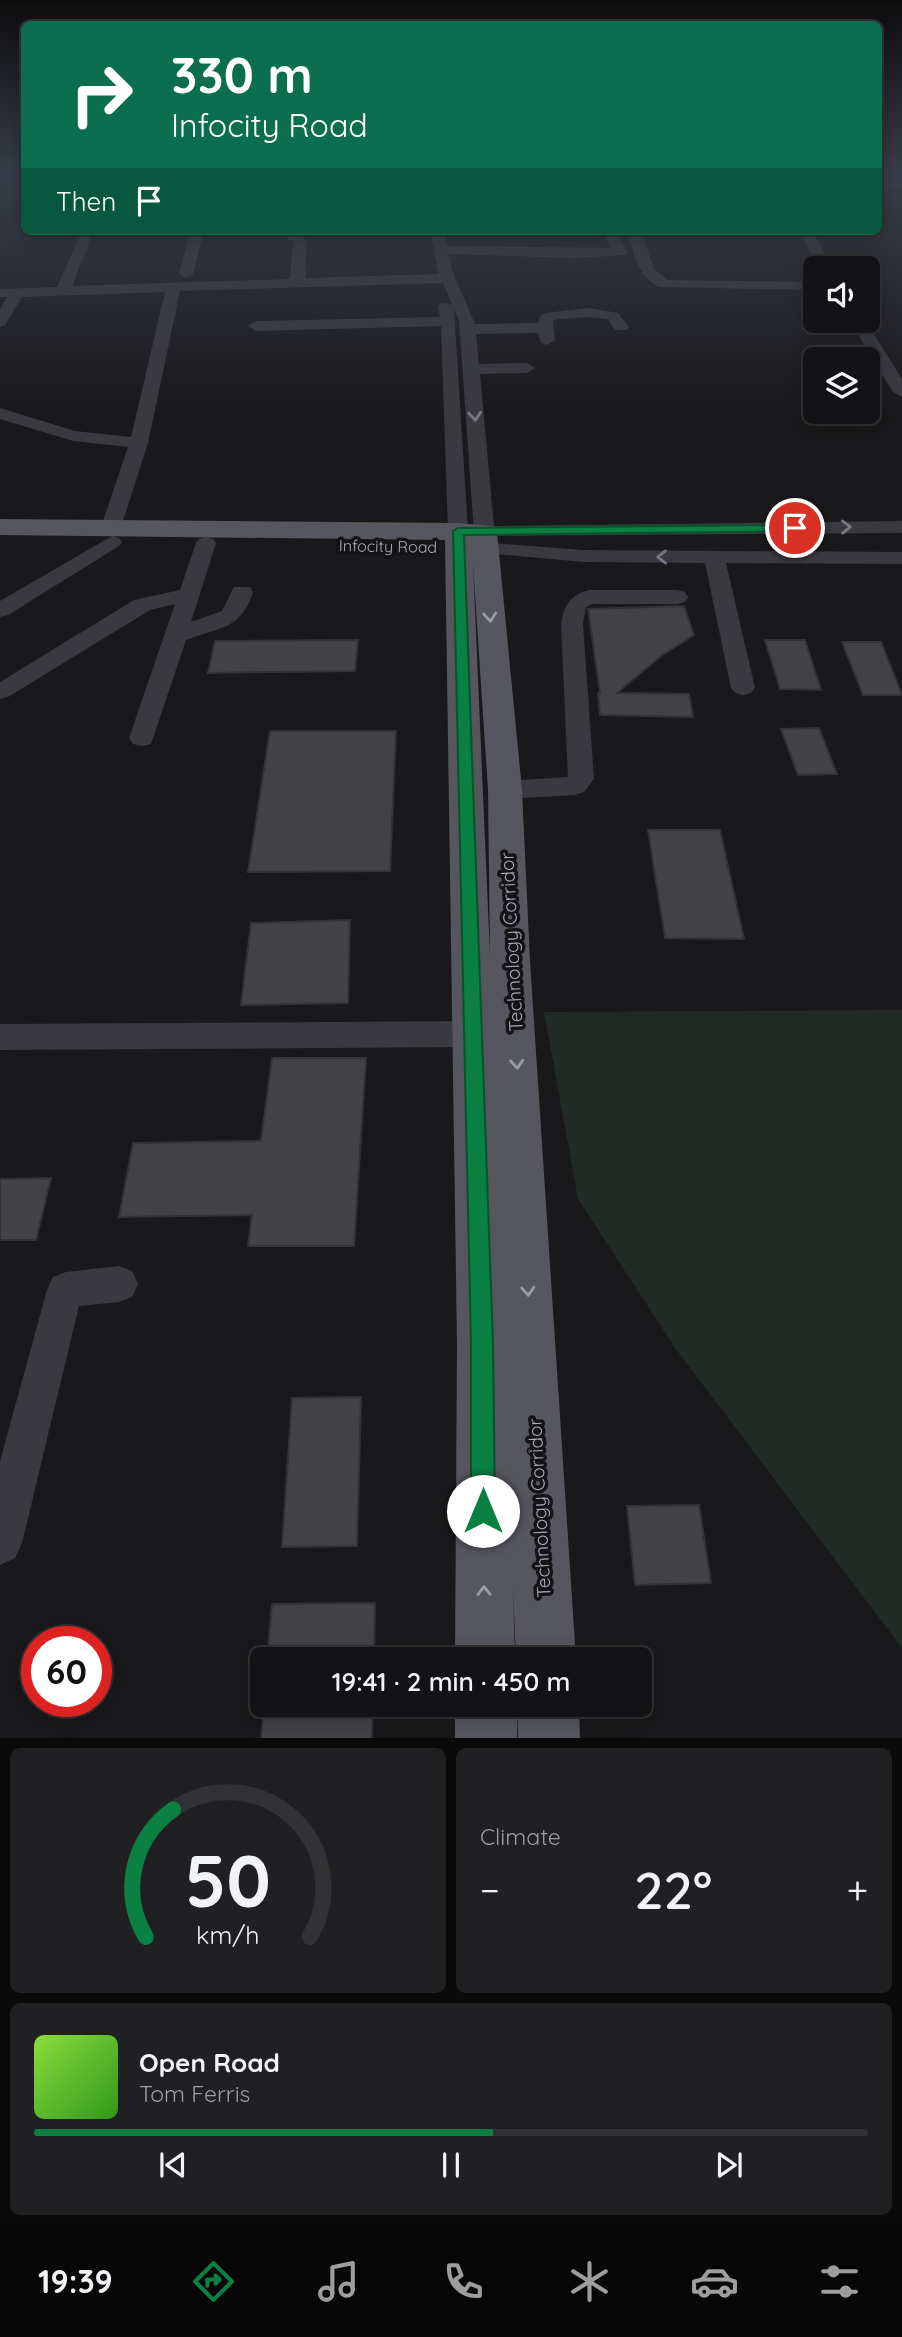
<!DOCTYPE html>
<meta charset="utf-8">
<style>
:root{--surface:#131214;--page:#202022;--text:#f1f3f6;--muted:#9d9ea0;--line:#323234;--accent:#0b8043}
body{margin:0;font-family:Quicksand,sans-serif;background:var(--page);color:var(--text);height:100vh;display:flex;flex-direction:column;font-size:26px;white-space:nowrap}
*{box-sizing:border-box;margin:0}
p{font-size:23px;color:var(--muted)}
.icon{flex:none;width:38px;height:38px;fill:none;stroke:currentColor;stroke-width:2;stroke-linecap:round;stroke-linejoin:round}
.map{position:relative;height:1738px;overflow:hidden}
.panel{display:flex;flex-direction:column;gap:10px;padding:10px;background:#0a0a0b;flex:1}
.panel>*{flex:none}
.banner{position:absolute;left:21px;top:21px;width:861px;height:214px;border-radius:10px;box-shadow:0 4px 18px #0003,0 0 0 2px var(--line);background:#0b6e4f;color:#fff;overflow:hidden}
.fabs{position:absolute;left:803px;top:256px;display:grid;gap:14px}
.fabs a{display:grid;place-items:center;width:77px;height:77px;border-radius:10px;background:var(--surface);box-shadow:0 4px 18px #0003,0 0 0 2px var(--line);font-size:35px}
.speed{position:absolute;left:21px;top:1626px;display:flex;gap:14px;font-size:35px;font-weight:700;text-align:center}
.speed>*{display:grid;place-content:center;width:91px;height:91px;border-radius:50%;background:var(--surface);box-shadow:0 4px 18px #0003,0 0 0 2px var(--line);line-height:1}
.speed .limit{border:10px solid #d22;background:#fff;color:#111}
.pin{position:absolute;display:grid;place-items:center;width:60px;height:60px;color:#fff;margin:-30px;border:4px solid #fff;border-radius:50%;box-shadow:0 2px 7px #0007}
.me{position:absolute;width:77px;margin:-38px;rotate:0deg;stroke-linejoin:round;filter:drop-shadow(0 0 5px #0008)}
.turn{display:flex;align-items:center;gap:24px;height:147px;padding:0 35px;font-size:32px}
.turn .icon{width:91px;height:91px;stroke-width:2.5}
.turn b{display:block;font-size:49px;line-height:60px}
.then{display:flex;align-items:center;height:66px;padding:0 35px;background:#0003;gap:14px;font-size:26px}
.big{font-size:52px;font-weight:600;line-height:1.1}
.panel .tile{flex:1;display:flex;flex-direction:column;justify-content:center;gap:10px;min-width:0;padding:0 24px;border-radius:10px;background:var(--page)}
.panel .dial{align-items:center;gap:0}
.dial svg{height:182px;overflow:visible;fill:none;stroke:var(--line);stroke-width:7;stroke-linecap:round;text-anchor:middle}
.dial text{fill:var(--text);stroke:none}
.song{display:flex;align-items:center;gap:21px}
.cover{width:84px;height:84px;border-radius:10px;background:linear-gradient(135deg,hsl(90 70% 55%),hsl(110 70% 35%))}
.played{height:7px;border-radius:4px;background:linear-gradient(90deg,var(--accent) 55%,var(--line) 55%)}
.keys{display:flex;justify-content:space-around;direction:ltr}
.heat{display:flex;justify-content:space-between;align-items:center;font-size:38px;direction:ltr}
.panel .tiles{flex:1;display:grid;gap:10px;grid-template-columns:1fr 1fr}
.tile:last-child{grid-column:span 2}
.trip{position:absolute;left:250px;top:1647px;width:402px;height:70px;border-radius:10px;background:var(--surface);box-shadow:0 4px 18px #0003,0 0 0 2px var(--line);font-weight:600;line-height:70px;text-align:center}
.menu{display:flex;height:112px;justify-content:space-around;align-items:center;background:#080708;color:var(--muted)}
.menu .icon{width:49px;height:49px}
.menu .current{color:var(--accent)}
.menu b{font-size:32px;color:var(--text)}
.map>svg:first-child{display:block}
.green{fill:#222a25}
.building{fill:#434247;stroke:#333236;stroke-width:2}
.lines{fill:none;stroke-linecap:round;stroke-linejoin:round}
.minor{fill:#3a393f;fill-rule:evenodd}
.major{fill:#56565e;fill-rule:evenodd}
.oneway{stroke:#787882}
.oneway2{stroke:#9a9ba7}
.route{fill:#0b8043;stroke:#07532c;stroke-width:2}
.labels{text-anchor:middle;stroke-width:7;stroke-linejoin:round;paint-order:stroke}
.far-street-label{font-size:16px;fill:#abacb9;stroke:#141315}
.street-label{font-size:19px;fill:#abacb9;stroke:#141315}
</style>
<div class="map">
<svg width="902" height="1739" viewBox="0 0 902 1739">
<rect width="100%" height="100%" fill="#19181a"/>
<!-- green -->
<path class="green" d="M902,1010v638l-227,-300 -97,-149 -34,-187z"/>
<!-- building -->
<g class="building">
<path d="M684,606l10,29 -33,21 -44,37 72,1 4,23 -93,-2 -2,-22h2l-12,-84z"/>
<path d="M358,640l-3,31 -147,2 7,-32z"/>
<path d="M765,640h40l16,50 -41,-1z"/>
<path d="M842,642h39l21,53h-39z"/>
<path d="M819,728l18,46 -39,1 -17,-46z"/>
<path d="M270,731h126l-6,140 -142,1z"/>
<path d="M648,830h72l24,109 -79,-1z"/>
<path d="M350,920l-2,83 -107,2 10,-82z"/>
<path d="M272,1058h94l-12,188h-106l4,-31 -133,2 14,-74 128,-2z"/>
<path d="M51,1178l-15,62h-36v-61z"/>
<path d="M361,1397l-4,149 -75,1 10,-149z"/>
<path d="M699,1505l12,78 -76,2 -8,-79z"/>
<path d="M375,1603l-1,56h-107l5,-55z"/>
<path d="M264,1704h109l-1,35h-111z"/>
</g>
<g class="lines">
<!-- minor -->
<g class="minor">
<rect x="878" y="179" width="24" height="8"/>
<path d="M82,231h15l-6,6 -19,49 218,-7 3,-37 -19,-11h18l15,9 -2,38 134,-4 -9,-43h14l3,15 164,2 -9,-17h14l11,21 -2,3 -50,3 -126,-4 3,16 23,54 63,-1 2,-7 5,-3 44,-5 29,5 11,14 -2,3h-12l-7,-11 -19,-2 -30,2 -6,2 2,19 -8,5 -6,-2 -3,-10 -62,1 3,30 48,-1 8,5 -8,5 -47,1 14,152 408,-5v12l-425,3 -3,-4 -15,-211 -5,-12 14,222 -3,4h-14l-3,-4 -7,-205 -185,5 -8,-5 8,-5 184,-4 -2,-11 3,-3 11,1 -9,-21 -263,8 -32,152 -27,84 -3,4h-14l-3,-4 27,-80 -55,-6 -73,-22v-11l75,23 56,6 34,-145 -143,5 -17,28 -5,2v-18l7,-12h-7v-8l57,-2z"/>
<path d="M190,231h14l-11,43 -7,4 -7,-4z"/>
<path d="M627,231h14l13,38 13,11 149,2v8l-157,-3c-22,-11 -25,-34 -32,-56z"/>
<path d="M799,231h14l19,37h-14z"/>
<path d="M849,320h16l37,59v18l-9,-5z"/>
<path d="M112,536l7,2 3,4 -3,4 -111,69 -8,2v-16z"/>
<path d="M206,537l7,2 3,4 -25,79 31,-11 12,-24h16l3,5c-12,38 -33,35 -67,48l-35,104 -9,2 -9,-2 -4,-6 46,-134 -25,6 -142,87 -8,2v-17l134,-82 46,-10 16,-47 3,-4z"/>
<path d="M492,543l91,7 319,2v12l-176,-1 29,125 -4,5 -8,2 -8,-2 -4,-5 -26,-125 -122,-1 -98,-9 -3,-4 3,-4z"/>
<path d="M589,590h88l8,2 3,5 -3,5 -8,2h-85l-6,3 -3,17 11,155 -10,13 -9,3 -70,4 -9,-3 -4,-6 4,-6 9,-3 63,-4 -7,-153c3,-19 9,-29 28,-34z"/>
<path d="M473,1021l11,4 5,9 -5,9 -11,4 -473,3v-26z"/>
<path d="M119,1266l13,5 6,13 -6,13 -13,5 -40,4 -57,237 -7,15 -15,7v-104l47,-171 6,-13 13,-5z"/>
</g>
<!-- major -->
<g class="major">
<path d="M0,519l458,4 35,3 4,6 25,258 8,171 46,698h-60l-3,-70 2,70h-60l2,-315 -12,-804 -445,-5zM473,564l15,226 2,165z"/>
<rect x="455" y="1704" width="62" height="35"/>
<path d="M517,1704h62l1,35h-62z"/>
</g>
</g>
<!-- one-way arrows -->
<defs><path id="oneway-chevron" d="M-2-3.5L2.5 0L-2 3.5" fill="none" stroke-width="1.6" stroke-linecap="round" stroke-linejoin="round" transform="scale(1.75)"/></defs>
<g class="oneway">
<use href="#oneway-chevron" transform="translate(475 416) rotate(85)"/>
<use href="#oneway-chevron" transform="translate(846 527) rotate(-1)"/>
<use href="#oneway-chevron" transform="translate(662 557) rotate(-180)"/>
</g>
<g class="oneway2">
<use href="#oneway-chevron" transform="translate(490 617) rotate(85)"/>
<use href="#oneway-chevron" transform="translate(517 1064) rotate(86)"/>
<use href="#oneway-chevron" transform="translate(528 1291) rotate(87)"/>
<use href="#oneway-chevron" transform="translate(484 1591) rotate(-91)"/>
</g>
<!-- sky -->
<linearGradient id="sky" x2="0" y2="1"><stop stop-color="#0e0d0e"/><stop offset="0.42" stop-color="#383d49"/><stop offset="1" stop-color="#383d49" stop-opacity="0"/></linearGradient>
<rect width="902" height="417" fill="url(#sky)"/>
<!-- route -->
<path class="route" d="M795,525l4,1v5l-335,4 29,809 2,167 -3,9 -9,4 -9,-4 -3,-9v-167l-18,-813 5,-3z"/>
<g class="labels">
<!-- far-street labels -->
<g class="far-street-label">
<text transform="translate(388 546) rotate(1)" y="6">Infocity Road</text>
</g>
<!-- street labels -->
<g class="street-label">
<text transform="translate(511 942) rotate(-93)" y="7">Technology Corridor</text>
<text transform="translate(539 1508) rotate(-93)" y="7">Technology Corridor</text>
</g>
</g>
</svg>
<div class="fabs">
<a><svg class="icon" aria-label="sound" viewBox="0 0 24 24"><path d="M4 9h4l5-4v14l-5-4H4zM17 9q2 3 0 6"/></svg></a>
<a><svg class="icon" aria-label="layers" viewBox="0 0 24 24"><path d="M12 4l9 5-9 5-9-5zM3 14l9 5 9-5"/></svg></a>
</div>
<div class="speed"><div class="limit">60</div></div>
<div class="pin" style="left:795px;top:528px;background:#d93025"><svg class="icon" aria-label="arrive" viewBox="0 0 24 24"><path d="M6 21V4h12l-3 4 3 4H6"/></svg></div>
<svg class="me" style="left:483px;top:1511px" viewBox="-20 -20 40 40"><circle r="19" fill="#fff"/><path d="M0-13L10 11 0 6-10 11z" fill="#0b8043"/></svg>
<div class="trip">19:41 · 2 min · 450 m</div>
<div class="banner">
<div class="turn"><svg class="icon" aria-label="right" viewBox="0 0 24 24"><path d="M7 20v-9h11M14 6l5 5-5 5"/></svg><div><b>330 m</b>Infocity Road</div></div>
<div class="then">Then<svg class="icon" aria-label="arrive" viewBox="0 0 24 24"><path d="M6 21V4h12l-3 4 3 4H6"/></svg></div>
</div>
</div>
<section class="panel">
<div class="tiles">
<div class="tile dial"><svg viewBox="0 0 100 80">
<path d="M14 69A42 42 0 1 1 86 69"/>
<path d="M14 69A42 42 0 0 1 26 13" stroke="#0b8043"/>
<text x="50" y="56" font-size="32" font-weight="700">50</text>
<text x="50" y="72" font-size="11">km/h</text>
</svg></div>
<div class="tile"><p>Climate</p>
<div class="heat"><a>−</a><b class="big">22°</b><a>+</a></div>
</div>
<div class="tile">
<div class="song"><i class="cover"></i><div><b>Open Road</b><p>Tom Ferris</p></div></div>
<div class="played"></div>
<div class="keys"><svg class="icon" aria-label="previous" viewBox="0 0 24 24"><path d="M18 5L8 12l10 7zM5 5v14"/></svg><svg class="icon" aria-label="pause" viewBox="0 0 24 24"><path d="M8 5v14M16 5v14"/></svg><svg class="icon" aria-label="next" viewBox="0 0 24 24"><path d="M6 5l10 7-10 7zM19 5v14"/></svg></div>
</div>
</div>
</section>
<nav class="menu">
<b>19:39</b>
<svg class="icon current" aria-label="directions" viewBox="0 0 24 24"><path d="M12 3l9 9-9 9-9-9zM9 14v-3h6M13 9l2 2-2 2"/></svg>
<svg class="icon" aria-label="music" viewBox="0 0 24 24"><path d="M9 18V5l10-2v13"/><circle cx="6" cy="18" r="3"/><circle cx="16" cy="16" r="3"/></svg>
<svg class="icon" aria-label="phone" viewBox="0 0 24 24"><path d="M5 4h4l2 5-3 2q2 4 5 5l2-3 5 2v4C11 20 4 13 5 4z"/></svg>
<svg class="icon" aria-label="climate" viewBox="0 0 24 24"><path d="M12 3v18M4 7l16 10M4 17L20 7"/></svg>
<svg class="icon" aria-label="car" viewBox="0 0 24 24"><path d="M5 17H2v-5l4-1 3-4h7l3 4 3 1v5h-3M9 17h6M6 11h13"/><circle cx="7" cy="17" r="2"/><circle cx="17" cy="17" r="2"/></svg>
<svg class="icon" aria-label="filters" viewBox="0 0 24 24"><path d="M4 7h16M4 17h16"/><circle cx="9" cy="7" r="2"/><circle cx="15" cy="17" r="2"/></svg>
</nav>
